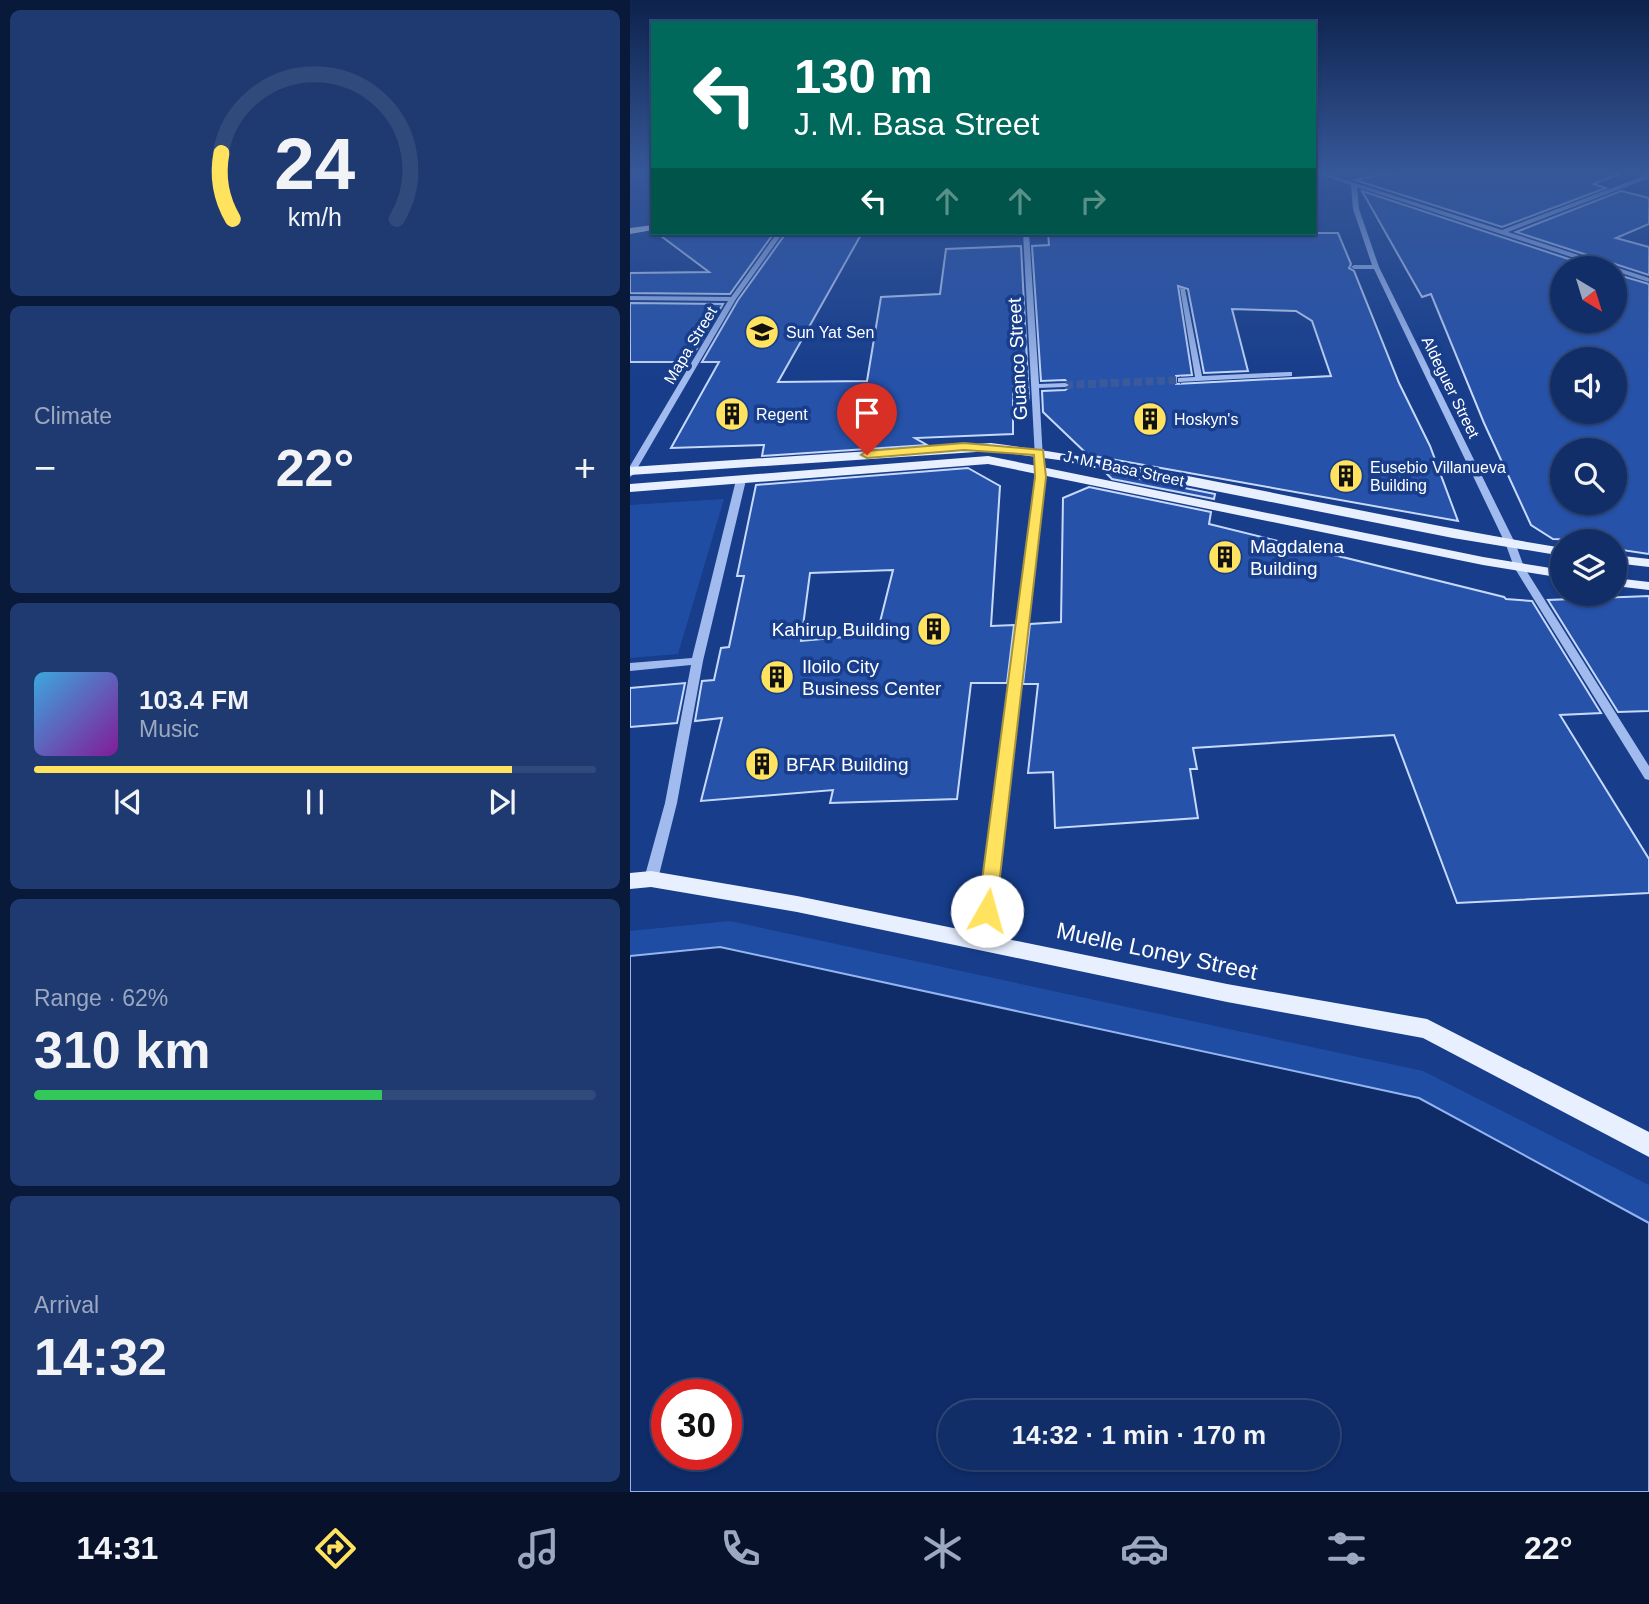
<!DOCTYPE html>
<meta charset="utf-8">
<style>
:root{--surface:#112e68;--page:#1e3a71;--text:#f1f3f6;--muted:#9ca8c0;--line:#304a7c;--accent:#ffe25e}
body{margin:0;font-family:Helvetica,sans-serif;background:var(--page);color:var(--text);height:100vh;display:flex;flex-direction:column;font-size:26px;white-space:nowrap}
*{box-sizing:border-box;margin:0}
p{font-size:23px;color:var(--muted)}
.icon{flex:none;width:38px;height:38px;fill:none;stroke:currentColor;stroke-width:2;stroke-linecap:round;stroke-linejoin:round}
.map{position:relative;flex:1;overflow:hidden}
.details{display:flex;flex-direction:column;gap:10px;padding:10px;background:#091939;width:630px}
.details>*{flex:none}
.top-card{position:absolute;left:21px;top:21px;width:665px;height:214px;border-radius:0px;box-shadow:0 2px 5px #0004,0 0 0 2px var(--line);background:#00695c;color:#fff;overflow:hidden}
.needle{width:46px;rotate:142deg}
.buttons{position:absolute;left:920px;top:256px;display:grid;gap:14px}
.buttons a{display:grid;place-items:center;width:77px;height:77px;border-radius:50%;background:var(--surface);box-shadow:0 2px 5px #0004,0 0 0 2px var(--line);font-size:35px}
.speed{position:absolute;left:21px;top:1379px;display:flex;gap:14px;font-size:35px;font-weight:700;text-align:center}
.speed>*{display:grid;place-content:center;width:91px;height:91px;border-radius:50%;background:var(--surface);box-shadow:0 2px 5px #0004,0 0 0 2px var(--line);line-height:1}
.speed .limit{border:10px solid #d22;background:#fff;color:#111}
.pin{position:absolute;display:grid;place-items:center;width:60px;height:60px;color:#fff;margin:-72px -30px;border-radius:50% 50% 50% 0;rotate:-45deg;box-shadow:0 0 7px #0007}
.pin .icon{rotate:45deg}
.me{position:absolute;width:77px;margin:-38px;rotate:7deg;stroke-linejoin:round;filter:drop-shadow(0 0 5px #0008)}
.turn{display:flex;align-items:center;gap:24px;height:147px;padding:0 28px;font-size:32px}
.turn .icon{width:91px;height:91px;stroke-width:2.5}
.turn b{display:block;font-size:49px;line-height:60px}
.lanes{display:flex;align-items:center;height:66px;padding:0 28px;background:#0003;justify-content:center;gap:35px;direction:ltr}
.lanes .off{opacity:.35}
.big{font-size:52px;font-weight:700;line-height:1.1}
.details .widget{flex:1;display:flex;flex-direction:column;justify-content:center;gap:10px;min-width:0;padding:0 24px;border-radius:10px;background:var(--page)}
.details .dial{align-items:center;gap:0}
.dial svg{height:182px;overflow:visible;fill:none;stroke:var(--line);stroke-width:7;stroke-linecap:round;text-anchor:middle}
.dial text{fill:var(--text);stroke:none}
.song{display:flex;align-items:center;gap:21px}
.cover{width:84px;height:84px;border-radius:10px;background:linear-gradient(135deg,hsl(200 70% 55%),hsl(290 70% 35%))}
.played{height:7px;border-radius:4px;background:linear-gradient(90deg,var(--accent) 85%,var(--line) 85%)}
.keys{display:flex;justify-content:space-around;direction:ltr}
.heat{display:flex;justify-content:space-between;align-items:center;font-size:38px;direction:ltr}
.charge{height:10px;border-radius:5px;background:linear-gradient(90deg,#34c759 62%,var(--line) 0)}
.trip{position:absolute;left:308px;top:1400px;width:402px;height:70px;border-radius:35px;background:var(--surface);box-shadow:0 2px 5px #0004,0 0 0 2px var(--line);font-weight:700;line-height:70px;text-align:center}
.tabs{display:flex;height:112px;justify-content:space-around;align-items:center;background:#07122a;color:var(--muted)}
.tabs .icon{width:49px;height:49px}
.tabs .on{color:var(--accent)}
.tabs b{font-size:32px;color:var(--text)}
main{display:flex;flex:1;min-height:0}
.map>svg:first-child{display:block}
.green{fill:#204da4}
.water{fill:#0f2b68;stroke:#93b4f1;stroke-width:2;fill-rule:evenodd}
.building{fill:#2652aa;stroke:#c7d9fa;stroke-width:2;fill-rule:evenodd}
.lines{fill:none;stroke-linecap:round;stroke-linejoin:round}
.minor-tunnel{stroke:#3a5a9c;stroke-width:8;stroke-dasharray:8 3.5;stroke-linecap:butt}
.minor{fill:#a1bbee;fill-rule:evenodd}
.major{fill:#e8efff;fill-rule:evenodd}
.route{fill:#ffe25e;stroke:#a6933d;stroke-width:2}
.labels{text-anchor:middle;stroke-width:7;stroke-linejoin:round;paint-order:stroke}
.far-poi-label{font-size:16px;fill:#fff;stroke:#173d8b;text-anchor:start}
.far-street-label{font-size:16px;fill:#fff;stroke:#173d8b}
.street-label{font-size:19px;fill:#fff;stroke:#173d8b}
.poi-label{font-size:19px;fill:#fff;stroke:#173d8b;text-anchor:start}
.near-street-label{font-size:23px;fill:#fff;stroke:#173d8b}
</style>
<main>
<section class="details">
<div class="widget dial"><svg viewBox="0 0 100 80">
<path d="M14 69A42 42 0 1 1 86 69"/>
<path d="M14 69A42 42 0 0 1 9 40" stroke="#ffe25e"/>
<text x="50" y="56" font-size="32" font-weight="700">24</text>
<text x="50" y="72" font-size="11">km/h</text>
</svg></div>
<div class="widget"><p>Climate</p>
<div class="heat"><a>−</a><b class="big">22°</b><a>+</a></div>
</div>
<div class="widget">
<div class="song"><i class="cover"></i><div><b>103.4 FM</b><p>Music</p></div></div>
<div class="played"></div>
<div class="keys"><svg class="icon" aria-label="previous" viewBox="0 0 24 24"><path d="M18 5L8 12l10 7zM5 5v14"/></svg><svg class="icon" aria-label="pause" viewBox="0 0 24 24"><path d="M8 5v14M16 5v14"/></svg><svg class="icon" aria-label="next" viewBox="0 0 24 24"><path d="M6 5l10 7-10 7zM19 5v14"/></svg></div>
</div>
<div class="widget"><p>Range · 62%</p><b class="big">310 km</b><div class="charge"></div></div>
<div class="widget"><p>Arrival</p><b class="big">14:32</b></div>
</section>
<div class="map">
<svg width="1019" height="1492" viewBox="0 0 1019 1492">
<rect width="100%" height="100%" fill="#173d8b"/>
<!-- green -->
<g class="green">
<path d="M94,499l-46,155 -48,4v-153z"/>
<path d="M100,921l693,150 226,114v38l-230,-125 -699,-151 -90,9v-25z"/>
</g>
<!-- water -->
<path class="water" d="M90,947l699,151 230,125v269h-1019v-536zM37,1395h59v59h-59zM320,1412h378v46h-378z"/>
<!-- building -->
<g class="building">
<path d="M765,172h224l1,2 -27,10 13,4 -104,39 -147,-47z"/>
<path d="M732,191l234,77h-33v52h52v-46l34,10v270l-34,-5v-8l-62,-2 -22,-14 -47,-102 -53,-129 -9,3zM933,359h52v52h-52zM933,450h52v52h-52z"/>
<path d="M991,191l28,7v26l-33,14 33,9v28l-133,-43z"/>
<path d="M27,233h117l-44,61 -100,-1v-20l79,-1z"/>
<path d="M156,233h76l-84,149 89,-1 14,-84 59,-3 6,-45 75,-3 8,153 -16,-16v51l-98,4 12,7 -165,11 2,-11 -93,3 48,-86h-17l36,-62z"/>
<path d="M418,233h290l13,31 -2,4 5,3 45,112 31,63 28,75 -370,-66 -45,-43 -1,-21 23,-1 6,-4 -6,-6 -24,1 -9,-135 17,-1zM548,286l10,3 16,84 44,-2 -16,-62 64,2 16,10 19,55 -155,8v-8l16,-1z"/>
<path d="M0,303l93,1 -34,58h-59z"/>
<path d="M338,468l32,18 -9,140 23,-1 -7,58h-36l-14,116 -127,4 3,-13 -132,11 21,-83 -27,3 7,-40 12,-1 7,-32 8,-1 15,-71h-7l19,-91zM263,570l-16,64 -76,7 9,-68z"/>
<path d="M475,472l110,22 -1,5 -102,-20z"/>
<path d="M459,487l122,25 -2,12 295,73 2,2 26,2 69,112 -41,2 89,144v34l-192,10 -63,-168 -201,13 4,21h-7l8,49 -143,10 -2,-56 -25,1 10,-89h-15l7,-60 31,-2 2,-124z"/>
<path d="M1019,596v115l-31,1 -70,-112z"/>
<path d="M55,683l-8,40 -47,4v-39z"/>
</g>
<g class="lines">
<!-- minor-tunnel -->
<path class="minor-tunnel" d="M435,385l116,-5"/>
<!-- minor -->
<g class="minor">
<path d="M684,172h6l182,58 147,-56v4l-141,54 141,46v4l-34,-11v-3h-10l-248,-81 2,22 20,58 137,278 8,22 125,199v14l-4,-1 -131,-212 -8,-22 -132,-276h-20l-3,-2 3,-2h18l-19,-56 -2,-24z"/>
<path d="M147,233h6l-47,66 -102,175 -4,3v-11l98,-165 -98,-1v-4l101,1z"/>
<path d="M393,233h6l10,151 26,-1 4,2 -4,2 -26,1 5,89 -54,464 -2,4 -5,2 -5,-2 -2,-4 60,-464z"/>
<path d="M550,288l5,1 17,87 87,-4h3v4l-114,6v-4l17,-1z"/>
<path d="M111,477l5,3 -43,181 -26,142 -19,76 -2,4 -5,1 -5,-1 -2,-4 21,-76 26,-138 -61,6v-8l62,-5 44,-178z"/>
</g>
<!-- major -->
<g class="major">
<path d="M23,225v5l-23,4v-6z"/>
<path d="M361,443c192,26 381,74 572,105v8l-110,-18 -394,-78 -68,-9 -361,24v-8z"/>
<path d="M358,456l495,101 80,13v8l-80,-13 -495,-101 -358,28v-8z"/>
<path d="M985,555l34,4v8l-34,-4z"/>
<path d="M985,578l34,4v8l-34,-4z"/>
<path d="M21,871l146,25 430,88 200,35 222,113v25l-226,-119 -196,-36 -430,-90 -146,-25 -21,2v-16z"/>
</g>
</g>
<!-- sky -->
<linearGradient id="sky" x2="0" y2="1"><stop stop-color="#0d224c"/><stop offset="0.45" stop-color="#365798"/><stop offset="1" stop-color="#365798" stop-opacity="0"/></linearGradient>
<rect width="1019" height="380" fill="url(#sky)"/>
<!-- route -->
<path class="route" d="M334,443l79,7 3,27 -50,434 -2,5 -7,3 -6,-3 -3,-5 57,-434 -1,-22 -70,-5 -97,8 -6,-3 6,-4z"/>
<!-- icons -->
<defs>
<g id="school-disc" transform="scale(1.75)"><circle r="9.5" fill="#ffe25e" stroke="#173d8b"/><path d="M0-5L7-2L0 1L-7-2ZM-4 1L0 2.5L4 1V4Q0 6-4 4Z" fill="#111"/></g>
<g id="building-disc" transform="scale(1.75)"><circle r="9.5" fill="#ffe25e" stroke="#173d8b"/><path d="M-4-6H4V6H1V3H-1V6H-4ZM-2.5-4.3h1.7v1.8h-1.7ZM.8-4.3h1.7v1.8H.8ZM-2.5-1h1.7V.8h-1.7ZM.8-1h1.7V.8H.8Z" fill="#111"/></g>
</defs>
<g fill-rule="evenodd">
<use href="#school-disc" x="132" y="332"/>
<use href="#building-disc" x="102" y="414"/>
<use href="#building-disc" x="520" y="419"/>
<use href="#building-disc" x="716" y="476"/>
<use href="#building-disc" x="595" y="557"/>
<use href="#building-disc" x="304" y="629"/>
<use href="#building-disc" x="147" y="677"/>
<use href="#building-disc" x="132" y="764"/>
</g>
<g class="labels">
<!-- far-poi labels -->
<g class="far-poi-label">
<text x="156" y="338">Sun Yat Sen</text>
<text x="126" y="420">Regent</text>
<text x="544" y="425">Hoskyn's</text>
<text x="740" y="473">Eusebio Villanueva<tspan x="740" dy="18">Building</tspan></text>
</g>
<!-- far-street labels -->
<g class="far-street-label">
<text transform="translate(60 345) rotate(-59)" y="6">Mapa Street</text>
<text transform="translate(821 387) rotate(64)" y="6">Aldeguer Street</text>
<text transform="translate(494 468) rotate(12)" y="6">J. M. Basa Street</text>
</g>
<!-- street labels -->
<g class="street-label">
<text transform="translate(387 359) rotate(-93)" y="7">Guanco Street</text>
</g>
<!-- poi labels -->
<g class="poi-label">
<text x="620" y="553">Magdalena<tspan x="620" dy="22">Building</tspan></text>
<text x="280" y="636" text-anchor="end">Kahirup Building</text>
<text x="172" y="673">Iloilo City<tspan x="172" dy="22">Business Center</tspan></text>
<text x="156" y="771">BFAR Building</text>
</g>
<!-- near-street labels -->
<g class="near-street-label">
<text transform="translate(527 951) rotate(12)" y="8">Muelle Loney Street</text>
</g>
</g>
</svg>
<div class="buttons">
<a><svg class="needle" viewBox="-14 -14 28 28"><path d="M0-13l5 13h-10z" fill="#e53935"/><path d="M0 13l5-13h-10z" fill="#9ca8c0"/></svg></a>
<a><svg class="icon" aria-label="sound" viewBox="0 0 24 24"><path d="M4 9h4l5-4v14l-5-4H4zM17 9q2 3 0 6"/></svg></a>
<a><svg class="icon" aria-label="search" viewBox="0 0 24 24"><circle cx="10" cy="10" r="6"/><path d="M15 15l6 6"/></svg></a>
<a><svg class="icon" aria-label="layers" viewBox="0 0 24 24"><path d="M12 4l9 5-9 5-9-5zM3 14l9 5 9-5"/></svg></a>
</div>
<div class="speed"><div class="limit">30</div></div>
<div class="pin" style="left:237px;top:455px;background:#d93025"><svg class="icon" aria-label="arrive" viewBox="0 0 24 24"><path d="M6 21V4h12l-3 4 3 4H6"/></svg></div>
<svg class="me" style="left:357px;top:911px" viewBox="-20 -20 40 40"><circle r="19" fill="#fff"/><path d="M0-13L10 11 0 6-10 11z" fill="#ffe25e"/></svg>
<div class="trip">14:32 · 1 min · 170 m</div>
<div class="top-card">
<div class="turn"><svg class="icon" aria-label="left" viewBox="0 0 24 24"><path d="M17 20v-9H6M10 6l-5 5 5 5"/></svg><div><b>130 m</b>J. M. Basa Street</div></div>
<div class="lanes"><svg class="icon" aria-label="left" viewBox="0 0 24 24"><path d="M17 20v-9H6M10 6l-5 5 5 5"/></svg><svg class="icon off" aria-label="ahead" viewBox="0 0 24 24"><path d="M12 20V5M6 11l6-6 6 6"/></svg><svg class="icon off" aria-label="ahead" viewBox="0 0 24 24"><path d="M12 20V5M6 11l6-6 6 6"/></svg><svg class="icon off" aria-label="right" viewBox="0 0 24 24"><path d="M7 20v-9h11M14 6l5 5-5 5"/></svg></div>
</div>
</div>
</main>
<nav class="tabs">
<b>14:31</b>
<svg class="icon on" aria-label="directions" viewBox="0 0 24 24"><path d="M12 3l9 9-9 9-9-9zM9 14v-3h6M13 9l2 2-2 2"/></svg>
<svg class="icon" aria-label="music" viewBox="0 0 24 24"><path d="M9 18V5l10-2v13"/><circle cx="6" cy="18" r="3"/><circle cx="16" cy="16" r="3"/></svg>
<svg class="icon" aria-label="phone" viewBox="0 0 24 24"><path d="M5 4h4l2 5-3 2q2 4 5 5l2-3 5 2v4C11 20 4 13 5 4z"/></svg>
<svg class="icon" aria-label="climate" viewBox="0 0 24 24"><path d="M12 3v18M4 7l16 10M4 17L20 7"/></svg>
<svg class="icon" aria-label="car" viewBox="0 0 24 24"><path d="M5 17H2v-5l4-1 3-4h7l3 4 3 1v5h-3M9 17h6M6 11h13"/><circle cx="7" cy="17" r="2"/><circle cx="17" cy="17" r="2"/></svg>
<svg class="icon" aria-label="filters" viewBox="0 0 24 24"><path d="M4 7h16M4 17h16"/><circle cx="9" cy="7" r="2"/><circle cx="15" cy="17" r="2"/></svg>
<b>22°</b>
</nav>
